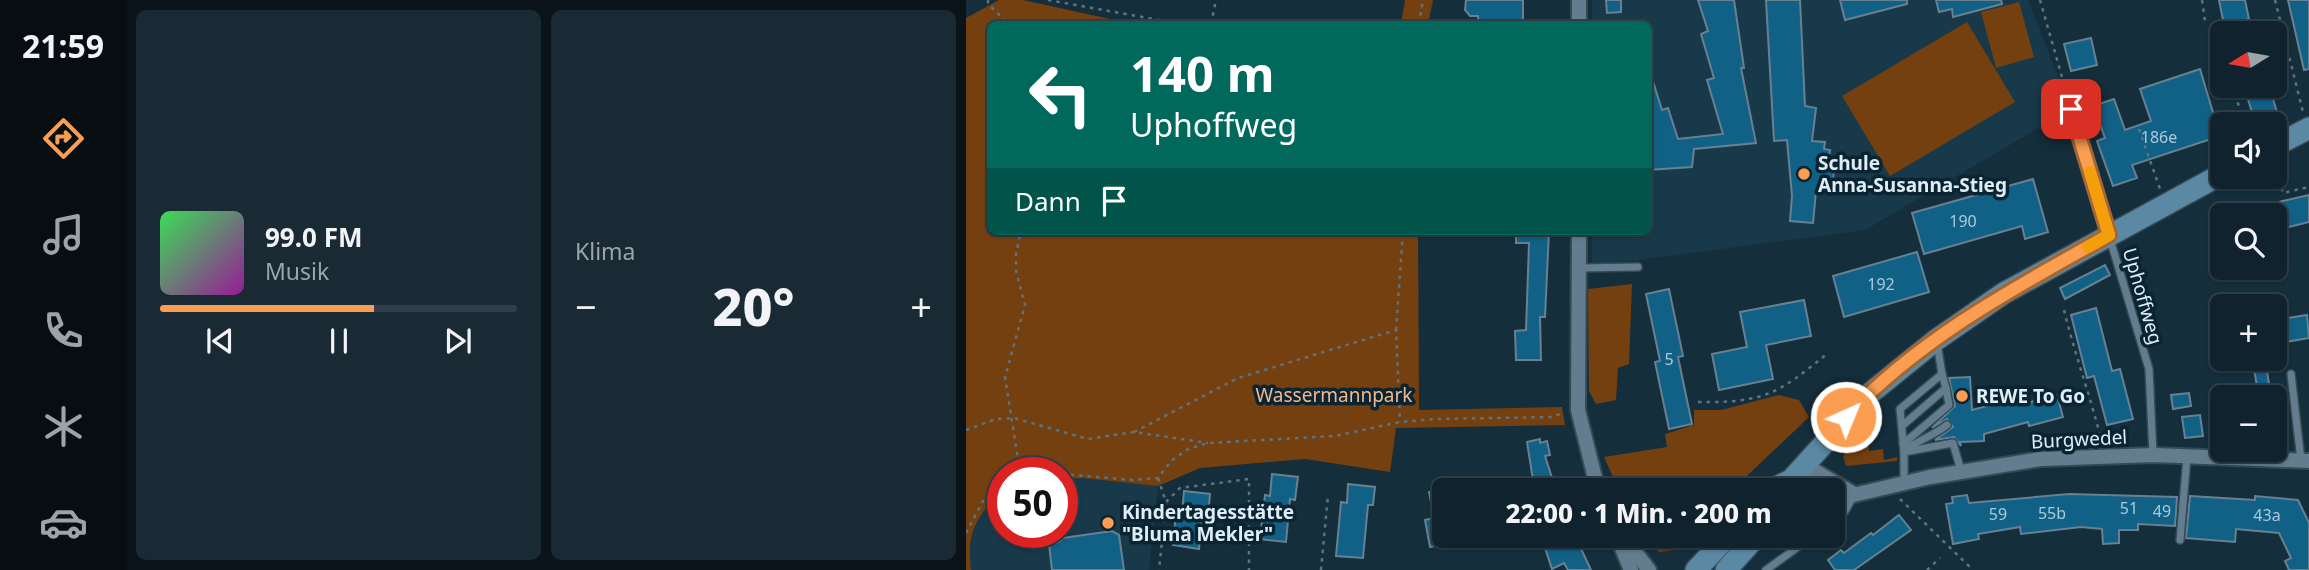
<!DOCTYPE html>
<html lang="de">
<meta charset="utf-8">
<style>
:root{--surface:#10222d;--page:#192a35;--text:#f1f3f6;--muted:#9ca4aa;--line:#303f49;--accent:#fb9e51}
body{margin:0;font-family:"Noto Sans",sans-serif;background:var(--page);color:var(--text);height:100vh;display:flex;flex-direction:column;font-size:26px;white-space:nowrap}
*{box-sizing:border-box;margin:0}
p{font-size:23px;color:var(--muted)}
.icon{flex:none;width:38px;height:38px;fill:none;stroke:currentColor;stroke-width:2;stroke-linecap:round;stroke-linejoin:round}
.map{position:relative;flex:1;overflow:hidden}
.side{display:flex;flex-direction:column;gap:10px;padding:10px;background:#091319;width:840px}
.side>*{flex:none}
.guide{position:absolute;left:21px;top:21px;width:665px;height:214px;border-radius:10px;box-shadow:0 2px 5px #0004,0 0 0 2px var(--line);background:#00695c;color:#fff;overflow:hidden}
.needle{width:46px;rotate:259deg}
.tools{position:absolute;left:1244px;top:21px;display:grid;gap:14px}
.tools a{display:grid;place-items:center;width:77px;height:77px;border-radius:10px;background:var(--surface);box-shadow:0 2px 5px #0004,0 0 0 2px var(--line);font-size:35px}
.speed{position:absolute;left:21px;top:457px;display:flex;gap:14px;font-size:35px;font-weight:700;text-align:center}
.speed>*{display:grid;place-content:center;width:91px;height:91px;border-radius:50%;background:var(--surface);box-shadow:0 2px 5px #0004,0 0 0 2px var(--line);line-height:1}
.speed .limit{border:10px solid #d22;background:#fff;color:#111}
.pin{position:absolute;display:grid;place-items:center;width:60px;height:60px;color:#fff;margin:-30px;border-radius:14px;box-shadow:0 4px 10px #0006}
.me{position:absolute;width:77px;margin:-38px;rotate:44deg;stroke-linejoin:round;filter:drop-shadow(0 0 5px #0008)}
.turn{display:flex;align-items:center;gap:24px;height:147px;padding:0 28px;font-size:32px}
.turn .icon{width:91px;height:91px;stroke-width:2.5}
.turn b{display:block;font-size:49px;line-height:60px}
.then{display:flex;align-items:center;height:66px;padding:0 28px;background:#0003;gap:14px;font-size:26px}
.big{font-size:52px;font-weight:800;line-height:1.1}
.side .tile{flex:1;display:flex;flex-direction:column;justify-content:center;gap:10px;min-width:0;padding:0 24px;border-radius:10px;background:var(--page)}
.song{display:flex;align-items:center;gap:21px}
.cover{width:84px;height:84px;border-radius:10px;background:linear-gradient(135deg,hsl(130 70% 55%),hsl(300 70% 35%))}
.played{height:7px;border-radius:4px;background:linear-gradient(90deg,var(--accent) 60%,var(--line) 60%)}
.keys{display:flex;justify-content:space-around;direction:ltr}
.heat{display:flex;justify-content:space-between;align-items:center;font-size:38px;direction:ltr}
.side .tiles{flex:1;display:grid;gap:10px;grid-template-columns:repeat(2,1fr)}
.trip{position:absolute;left:466px;top:478px;width:413px;height:70px;border-radius:10px;background:var(--surface);box-shadow:0 2px 5px #0004,0 0 0 2px var(--line);font-weight:800;line-height:70px;text-align:center}
main{display:flex;flex:1;min-height:0}
.menu{display:flex;flex-direction:column;width:126px;justify-content:space-around;align-items:center;background:#060e12;color:var(--muted)}
.menu .icon{width:49px;height:49px}
.menu .on{color:var(--accent)}
.menu b{font-size:32px;color:var(--text)}
.map>svg:first-child{display:block}
.built{fill:#18394a}
.green{fill:#74400f}
.building{fill:#116085;stroke:#678192;stroke-width:2}
.lines{fill:none;stroke-linecap:round;stroke-linejoin:round}
.service-casing{stroke:#354a55;stroke-width:10}
.minor-casing{stroke:#354a55;stroke-width:18}
.secondary-casing{stroke:#354a55;stroke-width:24}
.path{stroke:#5d737f;stroke-width:2.5;stroke-dasharray:3.5 5;stroke-linecap:butt}
.service{stroke:#637d8e;stroke-width:7}
.minor{stroke:#637d8e;stroke-width:14}
.secondary{stroke:#5b89a4;stroke-width:21}
.route-casing{stroke:#a36735;stroke-width:18}
.route{stroke:#fb9e51;stroke-width:12}
.slow{stroke:#f59e0b;stroke-width:12}
.poi-dot{fill:#fb9e51;stroke:#0b2431;stroke-width:2.5}
.labels{text-anchor:middle;stroke-width:7;stroke-linejoin:round;paint-order:stroke}
.number-label{font-size:16px;fill:#abcada}
.poi-label{font-size:19px;font-weight:bold;fill:#deedf6;stroke:#0b2431;text-anchor:start}
.street-label{font-size:19px;fill:#deedf6;stroke:#0b2431}
.park-label{font-size:19px;fill:#f2b88d;stroke:#0b2431}
</style>
<main>
<nav class="menu">
<b>21:59</b>
<svg class="icon on" aria-label="directions" viewBox="0 0 24 24"><path d="M12 3l9 9-9 9-9-9zM9 14v-3h6M13 9l2 2-2 2"/></svg>
<svg class="icon" aria-label="music" viewBox="0 0 24 24"><path d="M9 18V5l10-2v13"/><circle cx="6" cy="18" r="3"/><circle cx="16" cy="16" r="3"/></svg>
<svg class="icon" aria-label="phone" viewBox="0 0 24 24"><path d="M5 4h4l2 5-3 2q2 4 5 5l2-3 5 2v4C11 20 4 13 5 4z"/></svg>
<svg class="icon" aria-label="climate" viewBox="0 0 24 24"><path d="M12 3v18M4 7l16 10M4 17L20 7"/></svg>
<svg class="icon" aria-label="car" viewBox="0 0 24 24"><path d="M5 17H2v-5l4-1 3-4h7l3 4 3 1v5h-3M9 17h6M6 11h13"/><circle cx="7" cy="17" r="2"/><circle cx="17" cy="17" r="2"/></svg>
</nav>
<section class="side">
<div class="tiles">
<div class="tile">
<div class="song"><i class="cover"></i><div><b>99.0 FM</b><p>Musik</p></div></div>
<div class="played"></div>
<div class="keys"><svg class="icon" aria-label="previous" viewBox="0 0 24 24"><path d="M18 5L8 12l10 7zM5 5v14"/></svg><svg class="icon" aria-label="pause" viewBox="0 0 24 24"><path d="M8 5v14M16 5v14"/></svg><svg class="icon" aria-label="next" viewBox="0 0 24 24"><path d="M6 5l10 7-10 7zM19 5v14"/></svg></div>
</div>
<div class="tile"><p>Klima</p>
<div class="heat"><a>−</a><b class="big">20°</b><a>+</a></div>
</div>
</div>
</section>
<div class="map">
<svg width="1343" height="570" viewBox="0 0 1343 570">
<rect width="100%" height="100%" fill="#152e3c"/>
<!-- built -->
<g class="built">
<path d="M626,0h436l43,109 -206,121 -273,36v-35h56v-207h-56z"/>
<path d="M117,478l75,8 -9,84h-178l-3,-17 11,-40 24,-23v42h59v-53z"/>
</g>
<!-- green -->
<g class="green">
<path d="M33,0h24l110,24h-143v207h428l1,179 143,-3 3,18 -169,3 -6,44 -85,-13 -105,9 -42,18 -75,-8 -21,1v-7h-59v18c-26,25 -37,43 -32,80h-5v-552z"/>
<path d="M439,0h28l-5,24h-27z"/>
<path d="M1053,2l15,55 -38,11 -15,-56z"/>
<path d="M1001,22l48,80 -125,74 -48,-80z"/>
<path d="M666,284l-3,80 -11,4 -2,32 -20,4 -7,-13 -1,-102z"/>
<path d="M813,395l20,5 10,17 -77,73h-113l-15,-33 63,-10 -2,-13 29,-9v-15h27z"/>
<path d="M900,426l3,25 14,-2 1,11 13,-3v4l-51,5 -3,-10z"/>
<path d="M675,536h51l-17,14 -16,2z"/>
</g>
<!-- building -->
<g class="building">
<path d="M500,0h57v24h-45v-8h-8l-5,-6z"/>
<path d="M640,0h15v12l-14,1z"/>
<path d="M732,0h36l10,68h-3l15,75 -62,6 -2,18 -44,3v-94l3,-1 11,35 6,-2 10,31 45,-5 -16,-54 7,-2 -13,-44 7,-3z"/>
<path d="M800,0h34l5,106 11,2 -4,33 13,1 -1,7 6,1 -2,17 6,1 -1,15h-7v9l-10,-1 -3,32 -23,-2 2,-25 -5,-56 -13,1z"/>
<path d="M874,0h67v4l-62,16z"/>
<path d="M970,0h65l1,4 -49,13 -1,-8 -13,3z"/>
<path d="M1253,0h26l4,19 -25,6z"/>
<path d="M1322,0h21v69l-5,1z"/>
<path d="M1125,38l6,27 -26,6 -7,-27z"/>
<path d="M1234,69l20,67 -88,29 5,13 -24,8 -16,-45 8,-3 -12,-32 21,-7 11,31 26,-9 -11,-32z"/>
<path d="M1278,86h25l8,26 -23,7z"/>
<path d="M1067,179l15,53 -23,7 -3,-13 -98,28 -12,-41z"/>
<path d="M1343,195v27l-32,8 -7,-26z"/>
<path d="M550,231h33l-4,86h-5l1,43h-25l-1,-29 11,-1 3,-87h-13z"/>
<path d="M951,252l12,40 -85,25 -11,-41z"/>
<path d="M1139,265l5,10 -45,24 -5,-11z"/>
<path d="M703,289l14,67 -5,1 14,67 -23,5 -14,-67 5,-1 -14,-67z"/>
<path d="M838,300l7,36 -45,9 7,34 -54,11 -7,-36 35,-7 -7,-35z"/>
<path d="M1130,308l16,63 8,-2 13,50 -26,6 -13,-49 -7,2 -16,-63z"/>
<path d="M1341,315l2,23 -34,6v-24z"/>
<path d="M1286,359h13l4,25 -12,2z"/>
<path d="M1004,377l2,33 49,-13 2,7 34,-9 6,22 -34,9 -1,-4 -44,12v7l-24,1 1,4 -7,-9 -19,3 18,-13 -6,-8 -15,9 23,-22 -6,-28z"/>
<path d="M1223,393l2,13 -18,3 -2,-14z"/>
<path d="M1234,415l3,21 -18,2 -3,-21z"/>
<path d="M574,439v4l7,-2 3,14 -5,1 11,34h-19l-4,-10 -6,-38z"/>
<path d="M306,474l26,3 -3,23 -5,-1 -4,43 -26,-3 5,-44 5,1z"/>
<path d="M382,484l27,3 -2,18h-5l-5,53 -27,-2 5,-54 6,1z"/>
<path d="M478,489v55l-14,3 -5,-27 9,-2 -5,-26z"/>
<path d="M218,491l26,3 -2,22h-6l-3,33 -26,-4 3,-33 6,1z"/>
<path d="M1103,494l108,3 -2,29 -37,-2v6h-19v13l-16,1 -1,-15 -21,-2 -60,7 -1,-7 -42,7 1,5 -26,5 -7,-40 7,-1 -1,-6 15,-2 2,8z"/>
<path d="M1224,496l65,4v-4l43,4 11,23v47h-20l-4,-9 6,-3 -12,-25 -43,-4 -1,13 -49,-4z"/>
<path d="M933,515l12,15 -57,40h-19l-7,-10 13,-10 3,3 27,-20 2,2z"/>
<path d="M146,531l7,4 5,35h-72l-3,-26 10,-2 4,-4z"/>
<path d="M575,536h34l16,34h-23l-4,-7 -12,6z"/>
</g>
<g class="lines">
<!-- service casing -->
<g class="service-casing">
<g id="service">
<path d="M1105,109l78,260 4,86"/>
<path d="M613,268l59,-1"/>
<path d="M1325,374l10,86"/>
<path d="M937,425l43,-37 -4,-14"/>
<path d="M937,444l46,-39 -3,-17"/>
<path d="M938,451c14,-11 29,-15 43,-26"/>
<path d="M938,452l-4,-43 42,-35 -5,-31"/>
<path d="M938,483v-31l49,-9 8,28"/>
<path d="M866,521l13,-10 9,-16"/>
<path d="M1214,540l7,-83"/>
<path d="M800,570l47,-34"/>
</g>
</g>
<!-- minor casing -->
<g class="minor-casing">
<g id="minor">
<path d="M613,24v-24"/>
<path d="M613,231l-1,179 20,80"/>
<path d="M839,465l49,29"/>
<path d="M825,480l12,10"/>
<path d="M866,500l98,-23 111,-18 113,-4 155,6"/>
<path d="M651,536l14,34"/>
<path d="M657,536l26,34"/>
</g>
</g>
<!-- secondary casing -->
<g class="secondary-casing">
<g id="secondary">
<path d="M1309,146l34,-18"/>
<path d="M804,490l21,-10 77,-85 68,-55 68,-47 218,-119"/>
<path d="M730,570l32,-34"/>
<path d="M760,570l31,-34"/>
</g>
</g>
<!-- path -->
<g class="path">
<path d="M22,0v4l21,20"/>
<path d="M82,0l133,24"/>
<path d="M1074,0l28,98"/>
<path d="M1236,0l3,21"/>
<path d="M1309,0l28,112"/>
<path d="M245,24l5,-24"/>
<path d="M453,24l4,-24"/>
<path d="M1267,86l11,38"/>
<path d="M1173,129l21,60"/>
<path d="M1310,163l7,30 26,-6"/>
<path d="M1098,310c11,45 27,88 38,133"/>
<path d="M430,330l7,-99"/>
<path d="M732,402c66,1 80,-8 130,-49"/>
<path d="M0,430l30,-11 18,-1 74,21 46,-7 74,11"/>
<path d="M168,432l104,-54 158,-48 4,92"/>
<path d="M54,472l-15,-95 20,-72 -9,-34v-17l5,-23"/>
<path d="M96,474l70,6 26,-2 13,-17 17,-12 20,-6 127,-7 65,-14 35,-3 116,-2 12,-4"/>
<path d="M192,478l8,24 -7,68"/>
<path d="M934,499l73,71"/>
<path d="M200,502l14,-14 69,-9v91"/>
<path d="M0,533l17,-32 20,-16"/>
<path d="M355,570l7,-75"/>
<path d="M961,570l13,-12"/>
</g>
<!-- service -->
<use href="#service" class="service"/>
<!-- minor -->
<use href="#minor" class="minor"/>
<!-- secondary -->
<use href="#secondary" class="secondary"/>
</g>
<g class="lines">
<!-- route casing -->
<g class="route-casing">
<path id="route" d="M880,417c74,-79 170,-130 263,-182l-38,-126"/>
</g>
<!-- route -->
<use href="#route" class="route"/>
<!-- slow -->
<path class="slow" d="M1122,247l21,-12 -19,-63"/>
</g>
<!-- markers -->
<g class="poi-dot">
<circle cx="838" cy="174" r="7"/>
<circle cx="996" cy="396" r="7"/>
<circle cx="142" cy="523" r="7"/>
</g>
<g class="labels">
<!-- number labels -->
<g class="number-label">
<text x="1193" y="143">186e</text>
<text x="997" y="227">190</text>
<text x="915" y="290">192</text>
<text x="703" y="365">5</text>
<text x="1163" y="514">51</text>
<text x="1196" y="517">49</text>
<text x="1086" y="519">55b</text>
<text x="1032" y="520">59</text>
<text x="1301" y="521">43a</text>
</g>
<!-- poi labels -->
<g class="poi-label">
<text x="852" y="170">Schule<tspan x="852" dy="22">Anna-Susanna-Stieg</tspan></text>
<text x="1010" y="403">REWE To Go</text>
<text x="156" y="519">Kindertagesstätte<tspan x="156" dy="22">"Bluma Mekler"</tspan></text>
</g>
<!-- street labels -->
<g class="street-label">
<text transform="translate(1177 296) rotate(74)" y="7">Uphoffweg</text>
<text transform="translate(1113 439) rotate(-3)" y="7">Burgwedel</text>
</g>
<!-- park labels -->
<g class="park-label">
<text x="368" y="402">Wassermannpark</text>
</g>
</g>
</svg>
<div class="tools">
<a><svg class="needle" viewBox="-14 -14 28 28"><path d="M0-13l5 13h-10z" fill="#e53935"/><path d="M0 13l5-13h-10z" fill="#9ca4aa"/></svg></a>
<a><svg class="icon" aria-label="sound" viewBox="0 0 24 24"><path d="M4 9h4l5-4v14l-5-4H4zM17 9q2 3 0 6"/></svg></a>
<a><svg class="icon" aria-label="search" viewBox="0 0 24 24"><circle cx="10" cy="10" r="6"/><path d="M15 15l6 6"/></svg></a>
<a>+</a>
<a>−</a>
</div>
<div class="speed"><div class="limit">50</div></div>
<div class="pin" style="left:1105px;top:109px;background:#d93025"><svg class="icon" aria-label="arrive" viewBox="0 0 24 24"><path d="M6 21V4h12l-3 4 3 4H6"/></svg></div>
<svg class="me" style="left:880px;top:417px" viewBox="-20 -20 40 40"><circle r="17" fill="#fb9e51" stroke="#fff" stroke-width="3"/><path d="M0-11L8 9 0 5-8 9z" fill="#fff"/></svg>
<div class="trip">22:00 · 1 Min. · 200 m</div>
<div class="guide">
<div class="turn"><svg class="icon" aria-label="left" viewBox="0 0 24 24"><path d="M17 20v-9H6M10 6l-5 5 5 5"/></svg><div><b>140 m</b>Uphoffweg</div></div>
<div class="then">Dann<svg class="icon" aria-label="arrive" viewBox="0 0 24 24"><path d="M6 21V4h12l-3 4 3 4H6"/></svg></div>
</div>
</div>
</main>
